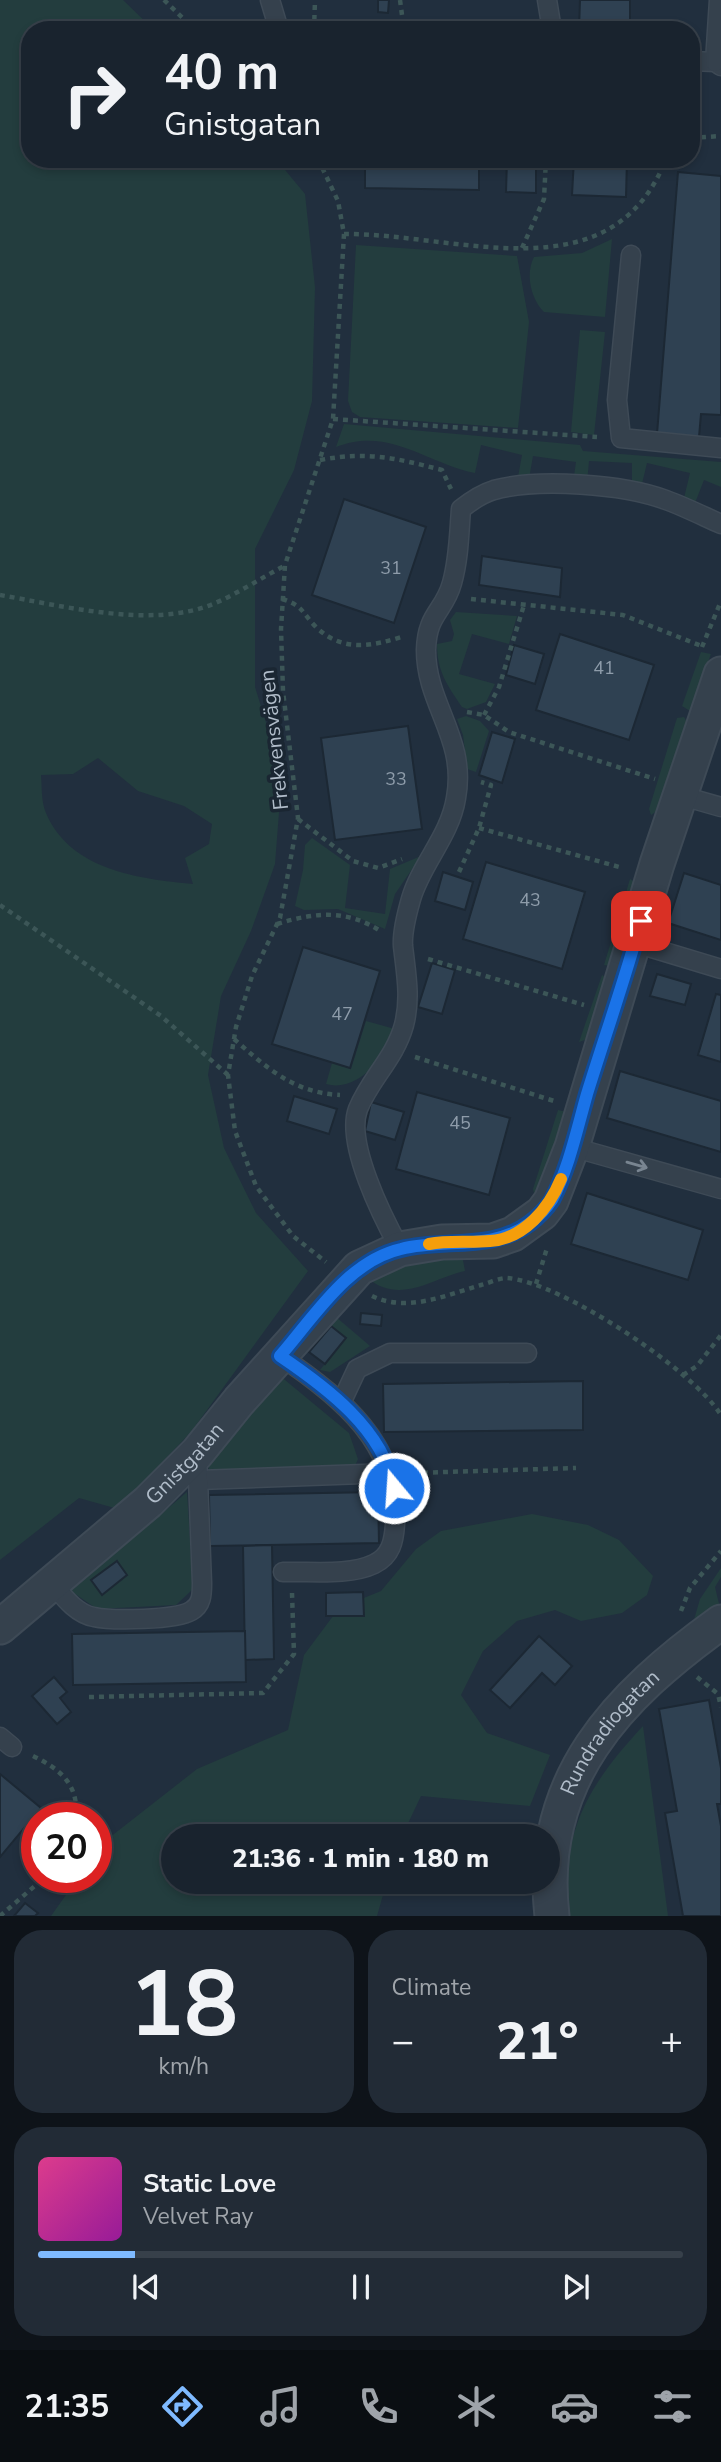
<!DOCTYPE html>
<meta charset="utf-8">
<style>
:root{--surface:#19232e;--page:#222b36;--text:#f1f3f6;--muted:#9fa4aa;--line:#37404a;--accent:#7fbaff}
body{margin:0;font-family:"Nunito Sans",sans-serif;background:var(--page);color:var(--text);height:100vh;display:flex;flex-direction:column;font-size:26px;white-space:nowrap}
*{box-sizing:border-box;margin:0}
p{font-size:23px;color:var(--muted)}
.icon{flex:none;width:38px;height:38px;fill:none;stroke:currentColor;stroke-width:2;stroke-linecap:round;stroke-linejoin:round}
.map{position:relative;height:1916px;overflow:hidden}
.panel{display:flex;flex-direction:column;gap:14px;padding:14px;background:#0e1319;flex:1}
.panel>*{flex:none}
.guide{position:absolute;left:21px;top:21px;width:679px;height:147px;border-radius:28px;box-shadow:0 4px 10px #0003,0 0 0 2px var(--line);background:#19232e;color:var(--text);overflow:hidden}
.speed{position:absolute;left:21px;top:1802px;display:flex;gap:14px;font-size:35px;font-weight:700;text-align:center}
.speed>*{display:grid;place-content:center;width:91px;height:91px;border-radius:50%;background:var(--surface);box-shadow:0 4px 10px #0003,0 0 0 2px var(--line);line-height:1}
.speed .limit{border:10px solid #d22;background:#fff;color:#111}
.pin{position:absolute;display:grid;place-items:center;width:60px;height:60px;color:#fff;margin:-30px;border-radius:14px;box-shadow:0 4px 10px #0006}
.me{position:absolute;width:77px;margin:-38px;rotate:342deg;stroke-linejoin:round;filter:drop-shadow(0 0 5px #0008)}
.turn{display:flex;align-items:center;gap:24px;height:147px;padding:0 28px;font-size:32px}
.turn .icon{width:91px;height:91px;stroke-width:2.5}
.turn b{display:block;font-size:49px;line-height:60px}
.big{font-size:52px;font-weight:800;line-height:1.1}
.panel .card{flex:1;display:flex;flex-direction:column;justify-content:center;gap:10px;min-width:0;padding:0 24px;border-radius:28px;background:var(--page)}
.panel .dial{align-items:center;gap:0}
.dial b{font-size:91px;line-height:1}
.song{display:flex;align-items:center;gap:21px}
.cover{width:84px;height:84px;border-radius:10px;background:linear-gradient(135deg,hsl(330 70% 55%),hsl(300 70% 35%))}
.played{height:7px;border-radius:4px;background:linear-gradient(90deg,var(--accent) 15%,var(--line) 15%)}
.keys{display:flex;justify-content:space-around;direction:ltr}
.heat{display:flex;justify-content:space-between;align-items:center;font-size:38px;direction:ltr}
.panel .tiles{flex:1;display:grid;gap:14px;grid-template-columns:1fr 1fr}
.card:last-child{grid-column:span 2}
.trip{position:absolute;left:161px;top:1824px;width:399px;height:70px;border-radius:35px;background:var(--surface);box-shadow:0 4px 10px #0003,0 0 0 2px var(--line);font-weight:800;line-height:70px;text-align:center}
.menu{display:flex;height:112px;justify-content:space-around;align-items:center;background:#0a0e12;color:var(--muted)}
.menu .icon{width:49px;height:49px}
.menu .on{color:var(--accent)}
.menu b{font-size:32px;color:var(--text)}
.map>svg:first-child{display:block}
.green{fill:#233d3e;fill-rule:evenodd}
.building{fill:#2f4152;stroke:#1c2834;stroke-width:2}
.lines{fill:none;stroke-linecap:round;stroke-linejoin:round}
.service-casing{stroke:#3e4a56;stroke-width:21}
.minor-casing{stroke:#3e4a56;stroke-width:37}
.path{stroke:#3c5657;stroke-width:4.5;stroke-dasharray:5 5;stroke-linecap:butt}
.service{stroke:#35414d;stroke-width:18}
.minor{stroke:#35414d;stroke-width:33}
.oneway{stroke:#798591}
.route-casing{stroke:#114b97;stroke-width:18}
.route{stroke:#1a73e8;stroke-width:12}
.slow{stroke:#f59e0b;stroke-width:12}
.labels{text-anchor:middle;stroke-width:7;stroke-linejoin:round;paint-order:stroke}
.number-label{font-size:18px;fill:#8e9caa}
.street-label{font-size:21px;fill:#b0bcc9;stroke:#1a2632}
</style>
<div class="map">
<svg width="721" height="1916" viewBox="0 0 721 1916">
<rect width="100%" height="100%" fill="#212f3e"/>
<!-- green -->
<g class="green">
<path d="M0,0h123l31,30h-124v129h246l29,35 10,93 -3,114 -18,69 -39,79v138l27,87 -7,90 -24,67 -30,65 -13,79 16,73 32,65 52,58 -117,161 -73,77 -39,-11 -79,62zM98,758l40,33 46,15 28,18 -3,20 -24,14 8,26c-54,-5 -123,-14 -147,-71 -5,-11 -4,-26 -5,-38l32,-1z"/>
<path d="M612,239l-7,78 -61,-5c-13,-13 -19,-38 -10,-55l48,-4z"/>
<path d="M356,245l161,11 12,66 -11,106 -158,-11 -8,-5 -4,-11z"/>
<path d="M580,330l25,2 -11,103 -23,-3z"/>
<path d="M344,424l236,21 3,6 138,11v25l-17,-7 -9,23 -11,-5 6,-25 -43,-10 -6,25h-9v-25l-43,-2 -2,22h-14l3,-21 -43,-6 -4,23 -11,-2 4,-22 -41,-10 -6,28c-49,-10 -86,-47 -139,-26z"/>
<path d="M456,612l61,4 -8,28 -37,-10 -13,40 36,10 -9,18 -19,7 -5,-2c-15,-22 -25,-36 -25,-63l15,-3 2,-7 -4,-14z"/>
<path d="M701,652l10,2 -21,57 -8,-5z"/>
<path d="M466,716l14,5 9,10 -13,41 -9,-3 -4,-34 -6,-16z"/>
<path d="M684,717l3,5 -27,87 -9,6 -2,-6 28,-91z"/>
<path d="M312,838l38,27 -5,43 40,6 5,-45 31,-13 -26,38 -10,35 -47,-20 -34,1 -9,-4 8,-36 2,-25z"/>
<path d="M630,879l6,4 -26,83 -6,-1z"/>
<path d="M602,975l5,3 -19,61 -9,3z"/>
<path d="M366,1021l29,8c-8,27 -37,64 -69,55l6,-21 19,6z"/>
<path d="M558,1110l9,2 -15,52 -17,33 -2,-8z"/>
<path d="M462,1255l3,16c-35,8 -64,34 -98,7l19,-11z"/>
<path d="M336,1317l34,29 -40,26 -10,-2 26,-32 -15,-12z"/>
<path d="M279,1375l70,58 9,26 -4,9 -145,3 -1,-11z"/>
<path d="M187,1492l6,97 -17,16 -79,4 -26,-18z"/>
<path d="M532,1514l56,11 31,15 34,36 -6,19 -25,18 -41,8 -26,-11 -38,11 -34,30 -22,44 26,38 63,22 -20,51 -109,-10 -19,40h-229v45h214l-10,35h-326l27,-38h18v-27l4,-6 97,-76 91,-39 16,-75 35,-47 42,-17 35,-42 25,-18z"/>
<path d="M721,1568v9l-6,10 6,25 -30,18 9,-31z"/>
<path d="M643,1726l25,190h-98c-12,-82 19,-132 73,-190z"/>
</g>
<!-- building -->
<g class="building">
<path d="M378,0h11l-1,13 -10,-1z"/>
<path d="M580,0h50v30h-51z"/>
<rect x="691" y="89" width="9" height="34"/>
<path d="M365,159h114v31l-114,-2z"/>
<path d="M507,159h29v34l-30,-1z"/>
<path d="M574,159h53l-1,38 -54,-2z"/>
<path d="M678,172l43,4v239l-20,-1 -2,23 -42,-3z"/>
<path d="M344,499l82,28 -32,96 -82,-28z"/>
<path d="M482,556l80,12 -2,29 -81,-12z"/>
<path d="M560,634l94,31 -25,75 -93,-30z"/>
<path d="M514,645l30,9 -9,30 -29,-9z"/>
<path d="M408,726l14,103 -87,11 -14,-102z"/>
<path d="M492,732l23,7 -13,44 -23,-8z"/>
<path d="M486,862l99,30 -23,77 -99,-30z"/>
<path d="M443,872l30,10 -8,28 -30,-9z"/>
<path d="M684,873l37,12v55l-53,-17z"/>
<path d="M303,947l77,24 -30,97 -78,-24z"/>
<path d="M432,963l23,7 -13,44 -24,-7z"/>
<path d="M657,974l34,10 -6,21 -35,-9z"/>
<path d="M716,994l5,1v67l-23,-7z"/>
<path d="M620,1071l101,30v51l-114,-34z"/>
<path d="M417,1092l93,26 -21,77 -93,-26z"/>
<path d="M294,1096l43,13 -8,25 -42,-13z"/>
<path d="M371,1102l33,10 -9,28 -30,-9z"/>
<path d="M587,1193l116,37 -15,50 -117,-36z"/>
<path d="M361,1313l21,2 -1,11 -21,-2z"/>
<path d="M331,1326l15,12 -21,26 -16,-12z"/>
<path d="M583,1381v49l-199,2 -1,-48z"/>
<path d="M378,1492l1,51 -169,3 -1,-51z"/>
<path d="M272,1545l2,114 -29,1 -2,-114z"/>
<path d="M117,1561l10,14 -25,20 -11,-15z"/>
<path d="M363,1592l1,24h-38v-23z"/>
<path d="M245,1631l1,51 -173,3 -1,-51z"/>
<path d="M539,1636l33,30 -17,19 -13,-12 -32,35 -20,-18z"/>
<path d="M54,1677l13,15 -7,6 11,14 -14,12 -25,-28z"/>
<path d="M709,1700l12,68v36h-4l4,22v90h-38l-18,-103 12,-2 -18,-102z"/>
<path d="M0,1774l41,34 -41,49z"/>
<path d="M25,1903l13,10 -3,3h-21z"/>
</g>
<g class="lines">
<!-- service casing -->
<g class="service-casing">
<g id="service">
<path d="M270,0l9,30"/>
<path d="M547,0l5,30"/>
<path d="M691,61l24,1 6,4"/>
<path d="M715,62l4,-62"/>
<path d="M631,255l-14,145 4,38 100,10"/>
<path d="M679,795l42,12"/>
<path d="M635,943l86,26"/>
<path d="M572,1147l149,42"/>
<path d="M400,1249c-17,-31 -55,-106 -42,-140 12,-30 37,-51 46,-84 7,-27 2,-52 -1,-79 -1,-13 4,-33 8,-47 10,-35 39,-63 45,-101 11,-60 -30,-93 -30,-148 1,-37 18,-38 26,-67 7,-25 7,-49 9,-74 10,-8 20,-15 33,-19 44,-12 129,-6 172,10 19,7 37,16 55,24"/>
<path d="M280,1356c60,40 121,89 115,168 -1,17 -4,32 -21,40 -25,12 -63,7 -91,8"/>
<path d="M342,1401l15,-32 33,-16h137"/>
<path d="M198,1480l193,-7"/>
<path d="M52,1583c11,13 24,31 42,34 18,4 82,3 97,-6 11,-6 11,-17 11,-28l-5,-130"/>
<path d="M0,1737l12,10"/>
</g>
</g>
<!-- minor casing -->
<g class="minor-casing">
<g id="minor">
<path id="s1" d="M0,1627l148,-125 49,-49 42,-52 120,-133 41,-19 42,-7 51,-1 20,-7 29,-21 9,-12 21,-54 85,-283 64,-190"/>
<path id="s2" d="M552,1916c-16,-136 66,-220 169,-294"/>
</g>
</g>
<!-- path -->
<g class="path">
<path d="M164,0l31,30"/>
<path d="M400,0l4,30"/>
<path d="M314,30l1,-30"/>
<path d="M691,138l30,-2"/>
<path d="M318,159l20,42 6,33 -11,185 -48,146 -4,64 2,62 15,127 -18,100 -28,58 -16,51 -8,48 7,56 21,55 37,50 33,26"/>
<path d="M344,234c112,-1 267,64 322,-75"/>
<path d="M522,248l22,-49 2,-40"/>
<path d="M333,419l264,18"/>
<path d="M320,460c49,-9 75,-2 122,10l9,19"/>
<path d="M0,595c63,11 152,34 213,9 24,-10 48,-26 71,-38"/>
<path d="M282,599c22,7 19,13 34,28 27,26 56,19 89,9"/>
<path d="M471,599l152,16 81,32"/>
<path d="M702,647l19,-46"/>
<path d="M467,712l17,3 25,17 146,47"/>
<path d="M484,715l15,-28 25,-82"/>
<path d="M298,819l55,42 25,7 24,-9"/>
<path d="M479,828l144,40"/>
<path d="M459,872l20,-44 12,-43 -10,-3"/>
<path d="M0,905l161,111 67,59"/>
<path d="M277,924c39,-12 70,-15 105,8"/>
<path d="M428,959l156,46"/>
<path d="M234,1039c33,29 60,54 106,56"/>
<path d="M415,1057l139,44"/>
<path d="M536,1284l11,-36"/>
<path d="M372,1296c36,17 74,-1 109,-11 8,-2 18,-7 26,-7 54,4 186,92 214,137"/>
<path d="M683,1375l14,-9 24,-31"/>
<path d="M413,1473l163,-5"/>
<path d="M681,1611l9,-23 31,-37"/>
<path d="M697,1677l21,17 3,13"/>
<path d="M89,1697l174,-4 31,-39 -2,-61"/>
<path d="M33,1756c27,13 46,28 43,62"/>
<path d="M0,1916l44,-38"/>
</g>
<!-- service -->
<use href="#service" class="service"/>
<!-- minor -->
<use href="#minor" class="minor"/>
</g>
<!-- one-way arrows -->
<defs><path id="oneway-shaft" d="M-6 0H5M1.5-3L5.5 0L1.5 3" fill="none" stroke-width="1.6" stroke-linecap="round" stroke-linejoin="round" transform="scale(1.75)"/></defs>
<use class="oneway" href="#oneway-shaft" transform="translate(637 1165) rotate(16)"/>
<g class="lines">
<!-- route casing -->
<g class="route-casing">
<path id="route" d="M394,1488c-10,-58 -68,-101 -114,-132 34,-39 68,-95 121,-107 44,-11 92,2 129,-26 8,-6 16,-14 22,-23 17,-32 25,-71 35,-106 18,-58 38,-115 54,-173"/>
</g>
<!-- route -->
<use href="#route" class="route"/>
<!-- slow -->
<path class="slow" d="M429,1244c20,-4 40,-1 61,-3 34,-2 59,-33 71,-62"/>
</g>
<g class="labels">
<!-- number labels -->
<g class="number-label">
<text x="391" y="574">31</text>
<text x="604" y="674">41</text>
<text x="396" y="785">33</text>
<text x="530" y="906">43</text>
<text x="342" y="1020">47</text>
<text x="460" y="1129">45</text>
</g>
<!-- street labels -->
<g class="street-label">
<text transform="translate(274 740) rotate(-96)" y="7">Frekvensvägen</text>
<text dy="7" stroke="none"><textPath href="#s1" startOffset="247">Gnistgatan</textPath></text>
<text dy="7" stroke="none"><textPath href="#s2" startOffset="200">Rundradiogatan</textPath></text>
</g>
</g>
</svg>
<div class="speed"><div class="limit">20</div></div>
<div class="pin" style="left:641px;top:921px;background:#d93025"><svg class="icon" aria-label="arrive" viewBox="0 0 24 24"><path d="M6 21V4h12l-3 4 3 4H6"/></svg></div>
<svg class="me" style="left:394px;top:1488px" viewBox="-20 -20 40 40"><circle r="17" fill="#1a73e8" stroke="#fff" stroke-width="3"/><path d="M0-11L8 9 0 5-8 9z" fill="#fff"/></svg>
<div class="trip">21:36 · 1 min · 180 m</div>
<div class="guide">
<div class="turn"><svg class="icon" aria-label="right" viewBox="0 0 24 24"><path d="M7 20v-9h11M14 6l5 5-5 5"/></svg><div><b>40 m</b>Gnistgatan</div></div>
</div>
</div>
<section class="panel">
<div class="tiles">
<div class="card dial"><b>18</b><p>km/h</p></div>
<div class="card"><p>Climate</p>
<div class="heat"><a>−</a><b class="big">21°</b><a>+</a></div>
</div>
<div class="card">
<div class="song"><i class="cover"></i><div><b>Static Love</b><p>Velvet Ray</p></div></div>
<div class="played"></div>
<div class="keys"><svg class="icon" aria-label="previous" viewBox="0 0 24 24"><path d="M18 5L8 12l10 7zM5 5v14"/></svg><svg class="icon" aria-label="pause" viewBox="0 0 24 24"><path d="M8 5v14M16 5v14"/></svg><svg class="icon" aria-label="next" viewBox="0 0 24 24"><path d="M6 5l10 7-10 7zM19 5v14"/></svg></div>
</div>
</div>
</section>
<nav class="menu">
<b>21:35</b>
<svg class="icon on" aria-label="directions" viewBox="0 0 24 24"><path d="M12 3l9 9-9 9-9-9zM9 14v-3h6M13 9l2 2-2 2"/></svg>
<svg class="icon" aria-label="music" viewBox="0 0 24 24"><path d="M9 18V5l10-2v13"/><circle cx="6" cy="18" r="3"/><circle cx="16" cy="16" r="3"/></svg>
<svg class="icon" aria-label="phone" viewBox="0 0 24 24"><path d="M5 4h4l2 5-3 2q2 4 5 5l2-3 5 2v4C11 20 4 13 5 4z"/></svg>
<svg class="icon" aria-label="climate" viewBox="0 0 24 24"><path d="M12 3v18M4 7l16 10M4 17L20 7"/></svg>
<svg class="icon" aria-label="car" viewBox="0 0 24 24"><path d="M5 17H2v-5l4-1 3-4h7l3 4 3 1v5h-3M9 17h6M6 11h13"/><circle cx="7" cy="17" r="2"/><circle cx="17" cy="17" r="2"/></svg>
<svg class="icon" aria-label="filters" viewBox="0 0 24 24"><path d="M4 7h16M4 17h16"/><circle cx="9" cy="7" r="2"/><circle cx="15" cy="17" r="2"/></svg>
</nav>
